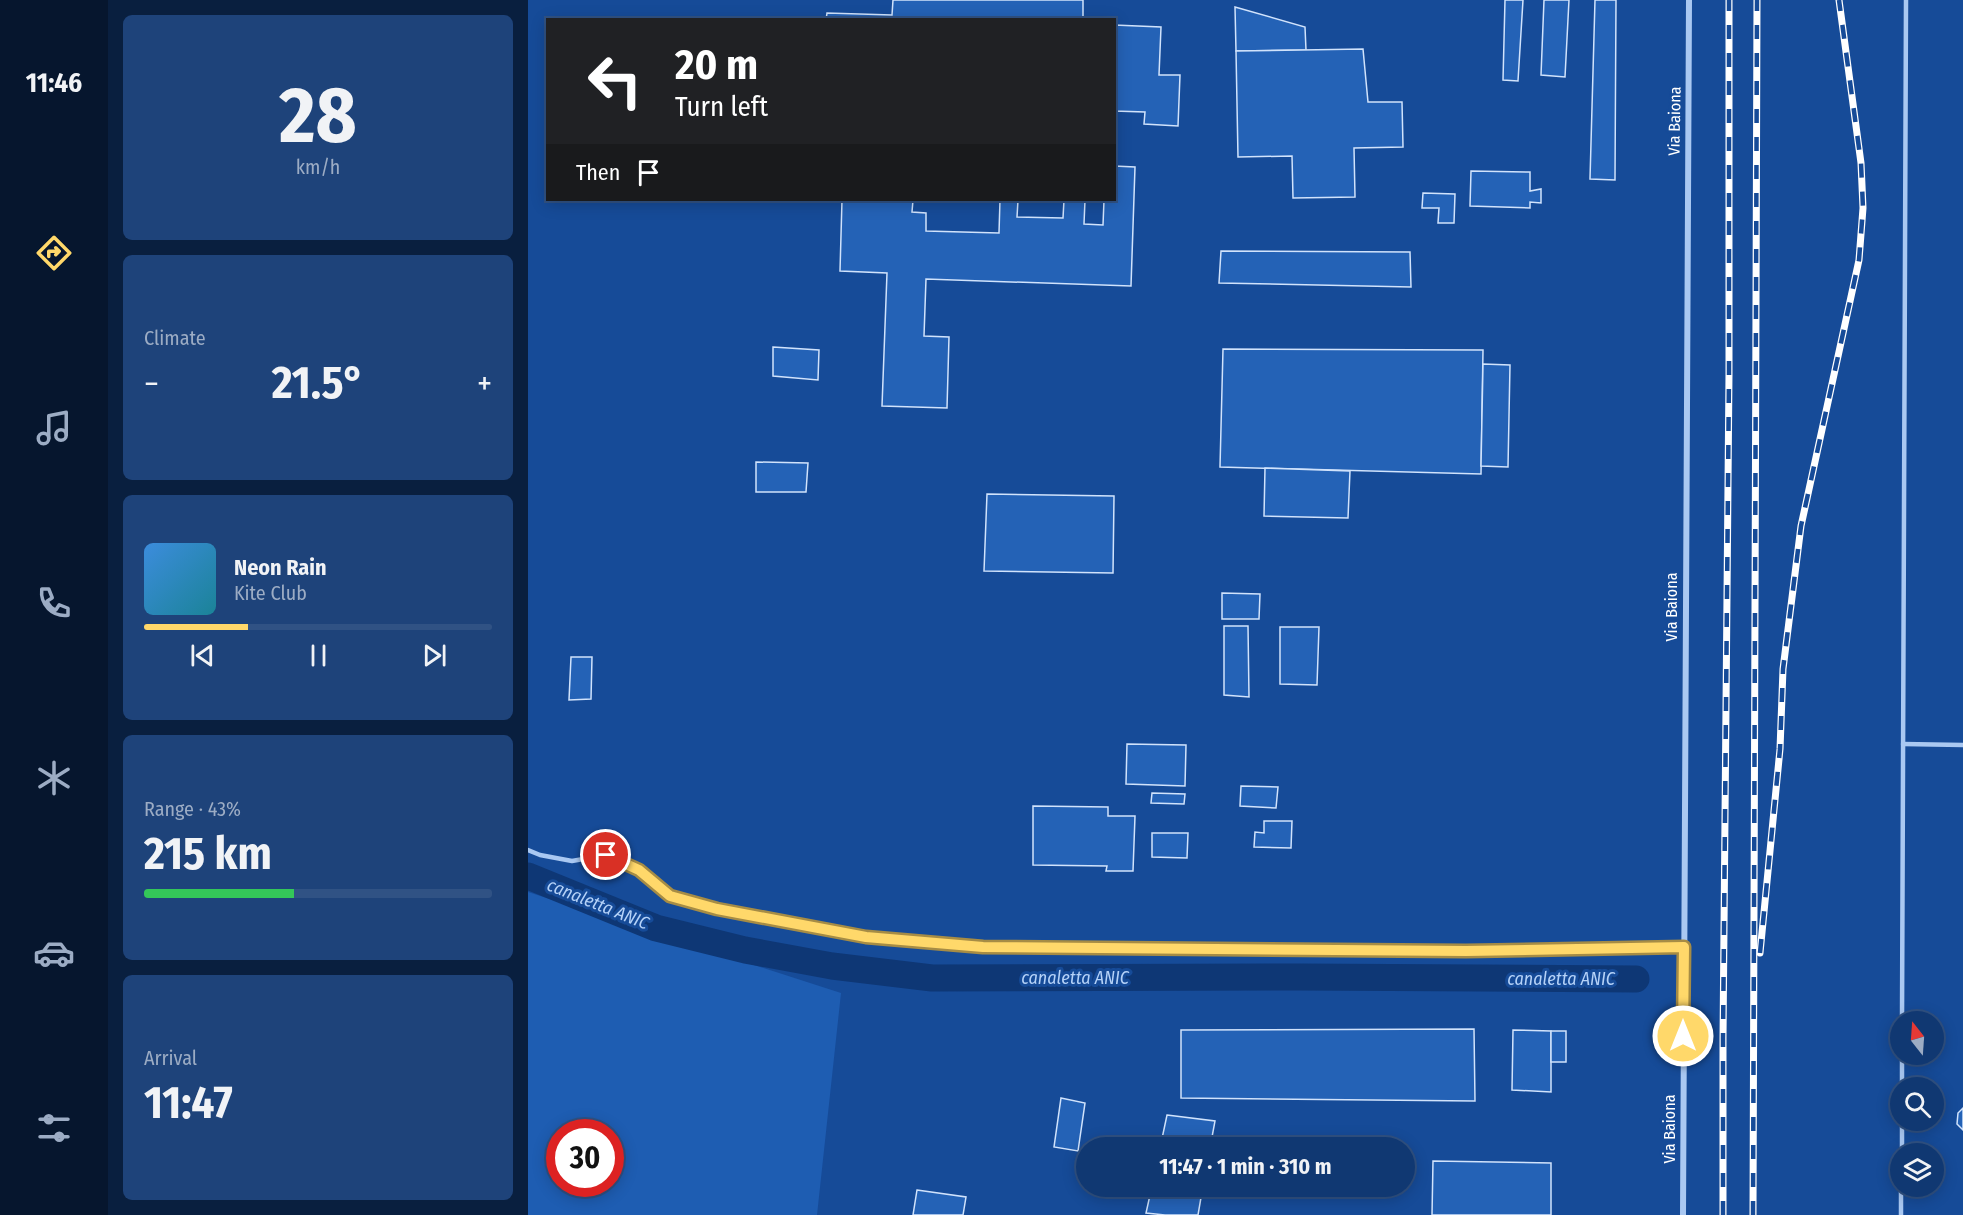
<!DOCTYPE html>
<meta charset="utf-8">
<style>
:root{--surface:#103872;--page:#1e437a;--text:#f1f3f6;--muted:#9cacc4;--line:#305284;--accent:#ffd86a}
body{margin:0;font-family:"Fira Sans Condensed",sans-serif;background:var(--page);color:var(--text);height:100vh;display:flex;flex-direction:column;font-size:22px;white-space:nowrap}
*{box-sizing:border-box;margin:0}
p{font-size:20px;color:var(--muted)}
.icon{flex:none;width:33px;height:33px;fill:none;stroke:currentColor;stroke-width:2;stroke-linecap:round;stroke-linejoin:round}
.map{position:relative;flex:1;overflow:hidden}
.panel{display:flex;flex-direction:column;gap:15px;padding:15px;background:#091f3f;width:420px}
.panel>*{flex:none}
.hud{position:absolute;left:18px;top:18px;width:570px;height:183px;border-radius:0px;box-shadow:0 3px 15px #0003,0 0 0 2px var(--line);background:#202124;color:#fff;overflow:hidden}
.needle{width:39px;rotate:343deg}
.tools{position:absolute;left:1362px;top:1011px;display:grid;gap:12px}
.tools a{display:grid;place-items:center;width:54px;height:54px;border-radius:50%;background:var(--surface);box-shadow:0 3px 15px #0003,0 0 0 2px var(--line);font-size:30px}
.speed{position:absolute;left:18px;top:1119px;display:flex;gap:12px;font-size:30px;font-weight:700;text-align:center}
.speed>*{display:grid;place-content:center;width:78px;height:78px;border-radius:50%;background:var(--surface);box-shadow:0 3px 15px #0003,0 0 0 2px var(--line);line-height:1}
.speed .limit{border:9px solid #d22;background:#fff;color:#111}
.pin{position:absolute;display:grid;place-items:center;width:51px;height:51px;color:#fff;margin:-26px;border:3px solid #fff;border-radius:50%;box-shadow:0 2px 6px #0007}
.me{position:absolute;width:66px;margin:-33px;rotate:0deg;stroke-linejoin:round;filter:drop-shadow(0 0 4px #0008)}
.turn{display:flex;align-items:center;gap:21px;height:126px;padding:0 30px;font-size:27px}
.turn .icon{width:78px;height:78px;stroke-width:2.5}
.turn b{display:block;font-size:42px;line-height:51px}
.then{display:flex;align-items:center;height:57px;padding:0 30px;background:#0003;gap:12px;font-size:22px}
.big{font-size:45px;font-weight:700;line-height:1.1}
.panel .widget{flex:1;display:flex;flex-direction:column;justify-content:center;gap:9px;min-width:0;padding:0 21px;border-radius:9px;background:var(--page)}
.panel .dial{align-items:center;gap:0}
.dial b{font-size:78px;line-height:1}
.song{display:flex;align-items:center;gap:18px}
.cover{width:72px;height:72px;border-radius:9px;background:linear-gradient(135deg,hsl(210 70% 55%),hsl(190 70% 35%))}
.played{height:6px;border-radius:3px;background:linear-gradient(90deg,var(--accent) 30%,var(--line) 30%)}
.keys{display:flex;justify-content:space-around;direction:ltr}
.heat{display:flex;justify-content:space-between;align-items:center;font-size:33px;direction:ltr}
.charge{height:9px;border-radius:4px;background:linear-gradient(90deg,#34c759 43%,var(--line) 0)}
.trip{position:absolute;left:548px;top:1137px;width:339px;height:60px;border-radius:30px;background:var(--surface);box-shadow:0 3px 15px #0003,0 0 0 2px var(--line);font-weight:700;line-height:60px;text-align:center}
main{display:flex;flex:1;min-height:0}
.tabs{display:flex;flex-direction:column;width:108px;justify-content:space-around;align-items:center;background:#06162e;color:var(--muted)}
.tabs .icon{width:42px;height:42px}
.tabs .active{color:var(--accent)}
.tabs b{font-size:27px;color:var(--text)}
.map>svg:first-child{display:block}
.green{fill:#1e5db2;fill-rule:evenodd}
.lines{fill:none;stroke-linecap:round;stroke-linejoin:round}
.canal{stroke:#0e3775;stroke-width:27}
.building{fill:#2462b6;stroke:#d1e3fc;stroke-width:1.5}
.lane{stroke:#a9c8f2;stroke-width:4.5}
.street{stroke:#a9c8f2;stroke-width:6}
.rail-casing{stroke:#fff;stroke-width:7}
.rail{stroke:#164b98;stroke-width:4.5;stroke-dasharray:14;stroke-linecap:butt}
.route-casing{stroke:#a68c45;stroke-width:15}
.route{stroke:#ffd86a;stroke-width:10}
.labels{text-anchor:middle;stroke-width:6;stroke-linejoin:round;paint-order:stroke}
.street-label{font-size:16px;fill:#fff;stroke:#164b98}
.water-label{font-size:18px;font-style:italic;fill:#b5d2f8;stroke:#164b98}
</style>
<main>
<nav class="tabs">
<b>11:46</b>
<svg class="icon active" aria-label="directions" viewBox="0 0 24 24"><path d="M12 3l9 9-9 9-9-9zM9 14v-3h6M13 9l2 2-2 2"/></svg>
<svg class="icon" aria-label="music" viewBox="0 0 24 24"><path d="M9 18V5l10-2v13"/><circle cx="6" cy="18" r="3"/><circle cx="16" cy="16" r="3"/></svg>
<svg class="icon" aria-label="phone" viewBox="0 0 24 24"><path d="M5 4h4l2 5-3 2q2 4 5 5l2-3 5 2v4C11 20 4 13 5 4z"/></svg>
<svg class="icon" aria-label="climate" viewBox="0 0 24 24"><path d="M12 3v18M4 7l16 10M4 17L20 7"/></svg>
<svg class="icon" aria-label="car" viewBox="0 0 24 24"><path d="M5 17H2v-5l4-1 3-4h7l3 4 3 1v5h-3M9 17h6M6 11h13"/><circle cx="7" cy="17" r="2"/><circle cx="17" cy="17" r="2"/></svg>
<svg class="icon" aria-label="filters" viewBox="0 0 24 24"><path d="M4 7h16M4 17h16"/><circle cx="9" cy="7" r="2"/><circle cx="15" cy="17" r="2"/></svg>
</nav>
<section class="panel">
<div class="widget dial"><b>28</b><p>km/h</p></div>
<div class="widget"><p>Climate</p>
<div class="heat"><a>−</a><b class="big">21.5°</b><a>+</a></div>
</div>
<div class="widget">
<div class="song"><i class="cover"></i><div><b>Neon Rain</b><p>Kite Club</p></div></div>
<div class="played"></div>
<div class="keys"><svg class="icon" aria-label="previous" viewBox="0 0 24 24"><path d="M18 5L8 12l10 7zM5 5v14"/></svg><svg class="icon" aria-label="pause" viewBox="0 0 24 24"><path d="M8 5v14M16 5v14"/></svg><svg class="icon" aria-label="next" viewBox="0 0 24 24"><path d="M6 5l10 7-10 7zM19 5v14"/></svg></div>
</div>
<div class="widget"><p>Range · 43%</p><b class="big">215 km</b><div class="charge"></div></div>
<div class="widget"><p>Arrival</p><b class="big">11:47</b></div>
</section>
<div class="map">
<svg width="1435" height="1215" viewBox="0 0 1435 1215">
<rect width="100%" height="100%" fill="#164b98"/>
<!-- green -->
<path class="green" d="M0,892l313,101 -24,222h-289zM32,1132h50v52h-50z"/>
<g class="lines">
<!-- canal -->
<path class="canal" d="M0,876l128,52 89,22 87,16 100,12 368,-1 336,2"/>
</g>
<!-- building -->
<g class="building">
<path d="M365,0h190v20h-257l1,-7 65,2z"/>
<path d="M977,0h18l-5,81 -15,-1z"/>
<path d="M1016,0h25l-4,77 -24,-2z"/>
<path d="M1067,0h21l-1,180 -25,-1z"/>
<path d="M707,7l70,20 1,23 -70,1z"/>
<path d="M586,25l47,2 -2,48h21l-2,51 -34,-2 1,-12 -31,-1z"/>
<path d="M835,49l5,53h34l1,45 -49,1 1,49 -62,1 -1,-42 -54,1 -2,-106z"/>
<path d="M586,166l21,1 -4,119 -205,-7 -2,57 25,1 -2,71 -65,-2 5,-133 -47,-2 2,-71h71l-1,12 14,1v18l73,2 1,-33h18l-1,17 46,1 1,-18h21l-1,24 19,1 1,-25h10z"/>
<path d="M943,171l59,1v19l11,-2v14l-11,-1v6l-60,-2z"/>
<path d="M895,193l32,1 -1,29h-16l1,-15h-17z"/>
<path d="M693,251l189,1 1,35 -192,-4z"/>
<path d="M245,347l46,3 -1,30 -45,-4z"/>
<path d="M695,349l260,1 -2,124 -261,-7z"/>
<path d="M955,364l27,1 -2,102 -27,-1z"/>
<path d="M228,462l52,1 -2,29h-50z"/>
<path d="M737,468l85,3 -2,47 -84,-2z"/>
<path d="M459,494l127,2 -1,77 -129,-2z"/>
<path d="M694,593l38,1 -1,25h-37z"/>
<path d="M696,626h24l1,71 -25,-2z"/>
<path d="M752,627h39l-2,58 -37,-1z"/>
<path d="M43,657h21l-1,42 -22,1z"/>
<path d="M599,744l59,1 -1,41 -59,-2z"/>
<path d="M713,786l37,1 -2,21 -36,-2z"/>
<path d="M624,793l33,1 -1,10 -33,-1z"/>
<path d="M505,806l75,1v9h27l-2,55h-27l1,-5 -74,-1z"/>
<path d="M736,821h28l-1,27 -37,-1 1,-15 9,1z"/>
<path d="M624,833h36l-1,25 -35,-1z"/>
<path d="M946,1029l1,72 -294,-3v-68z"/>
<path d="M985,1030l38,1v61l-39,-2z"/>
<rect x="1023" y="1031" width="15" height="31"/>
<path d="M533,1098l24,5 -7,48 -24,-4z"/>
<path d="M1435,1108v22l-6,-6 1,-11z"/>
<path d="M639,1115l48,6 -5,27h-50z"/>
<path d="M905,1161l118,2v52h-119z"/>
<path d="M624,1186h51l-5,29h-33l-19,-2z"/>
<path d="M389,1190l49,7 -3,18h-50z"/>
</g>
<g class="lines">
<!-- lane -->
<g class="lane">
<path d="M1375,744l60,1"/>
<path d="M0,850l12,5 32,6 34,-6 34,15 30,26 47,13 149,28 117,10 483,4 218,-4"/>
<path d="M1374,1022l4,-1022"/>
<path d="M1374,1088v-34"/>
<path d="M1374,1154v-34"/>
<path d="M1373,1215v-29"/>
</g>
<!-- street -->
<path class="street" d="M1155,1215l6,-1215"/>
<!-- rail casing -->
<g class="rail-casing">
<g id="rail">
<path d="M1232,953l20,-204 3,-80 18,-143 58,-266 4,-52 -2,-45 -22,-163"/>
<path d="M1195,1215v-176l6,-665v-374"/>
<path d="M1225,1215l4,-1215"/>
</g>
</g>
<!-- rail -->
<use href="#rail" class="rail"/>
</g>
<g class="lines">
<!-- route casing -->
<g class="route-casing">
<path id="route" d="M78,855l33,15 31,26 47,13 149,28 117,10 483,4 218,-4 -1,89"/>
</g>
<!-- route -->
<use href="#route" class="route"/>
</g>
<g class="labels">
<!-- street labels -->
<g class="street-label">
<text transform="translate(1146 121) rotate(-89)" y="6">Via Baiona</text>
<text transform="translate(1143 607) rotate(-90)" y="6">Via Baiona</text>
<text transform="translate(1141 1129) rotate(-90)" y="6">Via Baiona</text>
</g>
<!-- water labels -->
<g class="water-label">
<text transform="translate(70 904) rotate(22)" y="6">canaletta ANIC</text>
<text x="547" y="984">canaletta ANIC</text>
<text x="1033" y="985">canaletta ANIC</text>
</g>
</g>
</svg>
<div class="tools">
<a><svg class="needle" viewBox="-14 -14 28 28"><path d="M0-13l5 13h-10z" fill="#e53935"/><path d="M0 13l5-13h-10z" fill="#9cacc4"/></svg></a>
<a><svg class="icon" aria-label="search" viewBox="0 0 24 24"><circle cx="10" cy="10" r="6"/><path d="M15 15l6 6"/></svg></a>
<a><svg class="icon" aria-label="layers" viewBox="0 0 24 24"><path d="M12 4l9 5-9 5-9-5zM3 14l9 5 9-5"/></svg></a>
</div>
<div class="speed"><div class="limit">30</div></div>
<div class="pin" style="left:78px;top:855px;background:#d93025"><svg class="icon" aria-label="arrive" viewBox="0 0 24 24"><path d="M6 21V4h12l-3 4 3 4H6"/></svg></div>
<svg class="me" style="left:1155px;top:1036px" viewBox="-20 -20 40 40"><circle r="17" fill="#ffd86a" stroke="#fff" stroke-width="3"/><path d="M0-11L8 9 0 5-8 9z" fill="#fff"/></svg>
<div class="trip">11:47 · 1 min · 310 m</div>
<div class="hud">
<div class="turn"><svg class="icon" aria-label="left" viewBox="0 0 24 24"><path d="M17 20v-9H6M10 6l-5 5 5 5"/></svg><div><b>20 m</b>Turn left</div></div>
<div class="then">Then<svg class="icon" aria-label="arrive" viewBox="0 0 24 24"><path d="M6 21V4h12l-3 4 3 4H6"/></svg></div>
</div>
</div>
</main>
